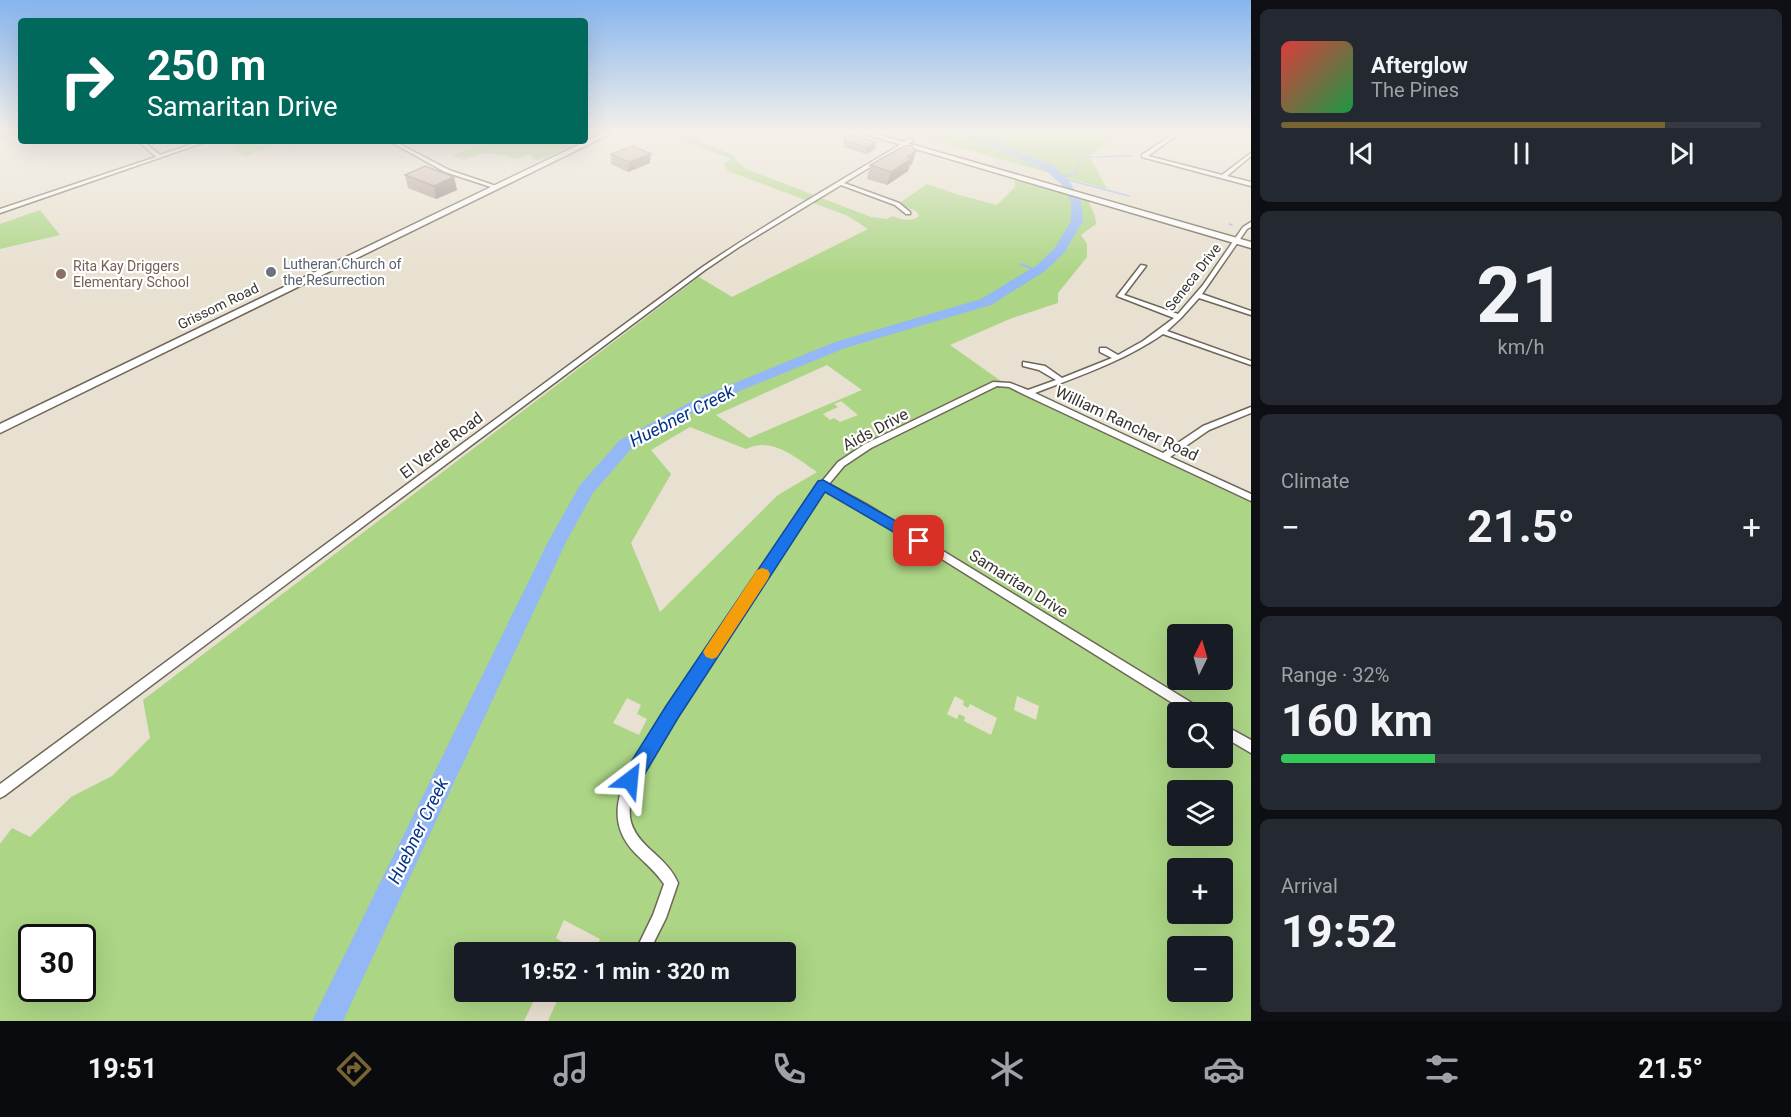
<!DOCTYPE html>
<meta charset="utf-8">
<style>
:root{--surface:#171b24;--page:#242831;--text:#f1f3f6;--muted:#9ea1a6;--line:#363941;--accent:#786433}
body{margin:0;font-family:Roboto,sans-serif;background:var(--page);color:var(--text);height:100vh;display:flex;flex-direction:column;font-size:22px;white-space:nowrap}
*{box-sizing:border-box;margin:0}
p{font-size:20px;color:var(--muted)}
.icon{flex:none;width:33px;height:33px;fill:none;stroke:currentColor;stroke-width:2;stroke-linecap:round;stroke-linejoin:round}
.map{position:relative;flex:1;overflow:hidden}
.details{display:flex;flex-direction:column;gap:9px;padding:9px;background:#0d0f14;width:540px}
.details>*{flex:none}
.top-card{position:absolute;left:18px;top:18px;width:570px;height:126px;border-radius:6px;box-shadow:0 6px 24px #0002;background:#00695c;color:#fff;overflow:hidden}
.needle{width:39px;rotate:5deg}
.controls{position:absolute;left:1167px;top:624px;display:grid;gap:12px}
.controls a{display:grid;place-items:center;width:66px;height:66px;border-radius:6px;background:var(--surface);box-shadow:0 6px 24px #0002;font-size:30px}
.speed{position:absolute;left:18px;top:924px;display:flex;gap:12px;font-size:30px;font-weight:700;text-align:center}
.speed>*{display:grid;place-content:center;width:78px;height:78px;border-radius:50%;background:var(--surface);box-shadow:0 6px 24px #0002;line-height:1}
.speed .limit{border:3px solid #111;border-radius:9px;background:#fff;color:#111}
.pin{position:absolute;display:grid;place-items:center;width:51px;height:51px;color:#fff;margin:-26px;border-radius:12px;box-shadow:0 3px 9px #0006}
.me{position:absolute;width:66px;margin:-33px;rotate:29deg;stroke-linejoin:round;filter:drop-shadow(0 0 4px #0008)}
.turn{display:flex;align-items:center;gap:21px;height:126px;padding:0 30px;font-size:27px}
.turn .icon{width:78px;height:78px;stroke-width:2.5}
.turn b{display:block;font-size:42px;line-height:51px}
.big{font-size:45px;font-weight:700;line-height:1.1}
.details .card{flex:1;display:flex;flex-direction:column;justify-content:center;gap:9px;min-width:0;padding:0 21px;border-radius:9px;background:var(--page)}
.details .dial{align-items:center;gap:0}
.dial b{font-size:78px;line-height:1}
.song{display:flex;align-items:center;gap:18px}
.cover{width:72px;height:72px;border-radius:9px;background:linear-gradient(135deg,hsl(0 70% 55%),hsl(140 70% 35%))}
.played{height:6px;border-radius:3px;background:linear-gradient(90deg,var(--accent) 80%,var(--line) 80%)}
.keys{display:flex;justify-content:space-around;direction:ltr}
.heat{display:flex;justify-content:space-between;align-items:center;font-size:33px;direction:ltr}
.charge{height:9px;border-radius:4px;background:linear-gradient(90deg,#34c759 32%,var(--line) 0)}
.trip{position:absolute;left:454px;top:942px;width:342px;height:60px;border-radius:6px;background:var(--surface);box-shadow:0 6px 24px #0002;font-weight:700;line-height:60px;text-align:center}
.tab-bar{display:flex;height:96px;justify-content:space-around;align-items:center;background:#090b0e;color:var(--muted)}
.tab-bar .icon{width:42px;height:42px}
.tab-bar .selected{color:var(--accent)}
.tab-bar b{font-size:27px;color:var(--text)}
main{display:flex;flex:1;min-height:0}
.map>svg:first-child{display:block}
.green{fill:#acd585;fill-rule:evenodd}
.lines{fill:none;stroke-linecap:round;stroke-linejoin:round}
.stream-far1{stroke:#94b7f6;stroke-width:1.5}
.stream{stroke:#94b7f6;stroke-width:2}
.river{fill:#94b7f6;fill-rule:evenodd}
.minor-casing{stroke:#6e6658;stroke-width:3}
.primary-casing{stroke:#6e6658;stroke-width:3}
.minor{fill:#fff;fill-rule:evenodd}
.primary{fill:#fff;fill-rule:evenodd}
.wall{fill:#a99892}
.shaded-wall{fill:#897c77}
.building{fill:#c4b1aa;stroke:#897c77;stroke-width:1.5}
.route{fill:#1a73e8;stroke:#114b97;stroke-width:1.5}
.slow{fill:#f59e0b}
.worship-dot{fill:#6b7280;stroke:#fff;stroke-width:2}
.education-dot{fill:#8d6e63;stroke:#fff;stroke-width:2}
.labels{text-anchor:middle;stroke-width:4.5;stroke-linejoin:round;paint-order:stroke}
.far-worship-label{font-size:14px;fill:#5b616d;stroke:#fff;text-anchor:start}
.far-education-label{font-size:14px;fill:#785e54;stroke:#fff;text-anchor:start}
.far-street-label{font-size:14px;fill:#38342e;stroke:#fff}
.street-label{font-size:16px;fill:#38342e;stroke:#fff}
.water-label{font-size:18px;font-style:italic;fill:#04338a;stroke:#fff}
</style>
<main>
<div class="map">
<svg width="1251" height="1021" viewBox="0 0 1251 1021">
<rect width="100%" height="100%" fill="#e8e0d0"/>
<!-- green -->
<g class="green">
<path d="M658,132h26l14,6 1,4 32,12 13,14 127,49 16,2 6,-3c8,4 19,6 26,0l-3,-5 -18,-7 29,-20 32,11 38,10 18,-18v-8l73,21 7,16 1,8 -15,11 6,9v13l-29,36v10l-46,15 -62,27 68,48 233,109v519h-703l13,-29h225v-40h-191l5,-13 -36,-19 -8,18 11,7 -3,7h-99v40h73l-14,29h-524v-177l12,-16 18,9 41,-40 41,-21 38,-38 -7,-38 556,-423 33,20 136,-68 -20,-13 -120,-45 -5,-7 8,-5zM827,365l35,25 -113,48 -33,-23zM841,401l17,14 -18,7 -6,-4 -4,2 -7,-6 15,-7 -4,-3zM690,427l56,22c26,-13 50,9 71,23l-39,23 -118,117 -29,-69 40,-69 -20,-24zM1178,634h44v46h-44zM955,696l9,5 -1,4 5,3 2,-4 27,14 -6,17 -27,-14 1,-4 -6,-3 -2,5 -10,-5zM1017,696l22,10 -3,14 -22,-10zM627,698l14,7 -4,9 10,5 -8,16 -26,-12zM1178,712h44v46h-44zM1178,790h44v46h-44zM1178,868h44v46h-44zM32,938h50v50h-50zM1178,946h44v46h-44z"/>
<path d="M904,132h223l-38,24 18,33z"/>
<path d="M224,141h82l-18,6 -7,-4 -36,13z"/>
<path d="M495,141h86l-42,19 -8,-1 2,-3 -4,-2 -11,5c-24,-6 -30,-10 -54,1l-12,-5z"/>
<path d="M40,210l20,25 -60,14v-25z"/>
</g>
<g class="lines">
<!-- stream-far1 -->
<g class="stream-far1">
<path d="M678,132l9,7 43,17 3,6"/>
<path d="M1060,177l14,-2 7,-16 4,-2 48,-1"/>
<path d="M1061,178l68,18"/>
<path d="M1229,224l3,1"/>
</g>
<!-- stream -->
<path class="stream" d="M1021,264l16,7"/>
<!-- river -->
<path class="river" d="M958,132h12l82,33 17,15 12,22 2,19 -19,32 -19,18 -54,34 -146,43 -137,56 -76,44 -39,45 -27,49 -223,479h-31l236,-479 32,-57 40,-45 78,-42 137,-56 146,-43 56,-34 18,-17 16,-27v-19l-10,-18 -17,-15z"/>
<!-- minor casing -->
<g class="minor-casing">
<g id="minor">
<path d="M10,132h6l-16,5v-2z"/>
<path d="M1176,132h5l-33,24 74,19 29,-22v3l-24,20 24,6v4l-109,-29v-2z"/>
<path d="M910,139l4,1 -70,43 55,20 11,9v2h-4l-11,-9 -54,-20 -102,62 -34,23 -701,526 -4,2v-14l701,-516c69,-47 139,-87 209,-129z"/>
<path d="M138,141h5l17,14 41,-14h7l-208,72v-4l156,-52z"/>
<path d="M389,141h5l55,29 50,17 -5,1 -49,-16z"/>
<path d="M1251,222v5l-4,2 -45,65 49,17v4l-52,-17 -18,20 -14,13 84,30v4l-88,-31c-39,27 -84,42 -128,59l128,60 40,-27 48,-19v6l-42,17 -39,27 81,37v7l-226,-106 -16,-8 -12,-1 -126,62 -27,18 -15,18 37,20 334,204 1,4h-14l-327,-204 -35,-18 -14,16 -173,271c-13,35 -13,51 16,76 10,9 19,18 24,30l-12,35 -17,34h-14l18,-37 11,-31c-8,-12 -19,-21 -29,-31 -27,-28 -18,-57 -4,-88l174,-263 33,-40 27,-18 128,-62 17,1 18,7 28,-10 -17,-10 -16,-4v-4l22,4 17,12 50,-20 -12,-6v-4h6l12,7 25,-14 31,-23 -57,-22 24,-31 5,1 -22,29 54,19 25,-29 40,-58z"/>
<path d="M1222,724l29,16v13l-29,-17z"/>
</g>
</g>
<!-- primary casing -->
<g class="primary-casing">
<g id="primary">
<path d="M605,132h9l-614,301v-9z"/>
<path d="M858,132h11l382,110v6z"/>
</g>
</g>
<!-- minor -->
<use href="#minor" class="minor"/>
<!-- primary -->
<use href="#primary" class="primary"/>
</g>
<!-- wall -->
<g class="wall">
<path d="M846,134l29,15 -9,5 -23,-7z"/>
<path d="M916,151l-4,13 -2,1 -2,6 -21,14 -20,-6 3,-14z"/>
<path d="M611,154l39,9 -22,9 -17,-8z"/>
<path d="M405,175l49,2 3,13 -21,9 -28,-11z"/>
</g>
<!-- shaded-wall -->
<g class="shaded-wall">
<path d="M876,142l-1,7 -9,5 1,-7z"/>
<path d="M916,151l-4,13 -2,1 -2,6 -21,14 4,-13 16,-15z"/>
<path d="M651,154l-1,9 -22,9 1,-10z"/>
<path d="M454,177l3,13 -21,9 -2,-13z"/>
</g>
<!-- building -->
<g class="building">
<path d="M846,134l30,8 -9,5 -23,-6z"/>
<path d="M911,145l5,6 -9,6 5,1 -21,14 -21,-7 34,-19z"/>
<path d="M633,146l18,8 -22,8 -18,-8z"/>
<path d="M425,166l29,11 -20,9 -29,-11z"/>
</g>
<!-- sky -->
<linearGradient id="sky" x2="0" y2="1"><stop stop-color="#86b5ee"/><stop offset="0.48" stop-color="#f5f1ea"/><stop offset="1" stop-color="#f5f1ea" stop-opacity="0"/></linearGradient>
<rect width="1251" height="275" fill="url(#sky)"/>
<!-- route -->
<path class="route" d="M823,480l101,57 2,4 -2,3h-10l-89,-52 -147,226 -41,69 -7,2 -6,-2 -3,-7 3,-7 42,-67 152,-225z"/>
<!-- slow -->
<path class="slow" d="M762,568l6,2 2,4 -2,5 -51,78 -5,2 -6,-2 -3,-5 3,-5 51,-77z"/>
<!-- markers -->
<circle class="worship-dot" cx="271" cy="272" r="6"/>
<circle class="education-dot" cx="61" cy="274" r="6"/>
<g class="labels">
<!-- far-worship labels -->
<g class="far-worship-label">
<text x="283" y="269">Lutheran Church of<tspan x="283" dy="16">the Resurrection</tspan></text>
</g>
<!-- far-education labels -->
<g class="far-education-label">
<text x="73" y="271">Rita Kay Driggers<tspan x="73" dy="16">Elementary School</tspan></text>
</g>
<!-- far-street labels -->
<g class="far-street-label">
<text transform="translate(1193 277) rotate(-52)" y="5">Seneca Drive</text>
<text transform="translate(218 306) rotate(-26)" y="5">Grissom Road</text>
</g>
<!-- street labels -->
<g class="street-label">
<text transform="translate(1127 423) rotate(25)" y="6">William Rancher Road</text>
<text transform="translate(875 429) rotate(-28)" y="6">Aids Drive</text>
<text transform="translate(441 445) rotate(-37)" y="6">El Verde Road</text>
<text transform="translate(1019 583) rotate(32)" y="6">Samaritan Drive</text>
</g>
<!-- water labels -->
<g class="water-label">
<text transform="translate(682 416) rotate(-27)" y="6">Huebner Creek</text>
<text transform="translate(418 831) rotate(-64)" y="6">Huebner Creek</text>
</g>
</g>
</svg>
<div class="controls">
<a><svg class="needle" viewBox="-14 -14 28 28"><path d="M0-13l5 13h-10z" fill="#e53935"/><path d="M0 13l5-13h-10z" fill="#9ea1a6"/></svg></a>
<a><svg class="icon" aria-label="search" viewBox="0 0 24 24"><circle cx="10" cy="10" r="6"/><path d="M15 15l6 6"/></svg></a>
<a><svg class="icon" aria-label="layers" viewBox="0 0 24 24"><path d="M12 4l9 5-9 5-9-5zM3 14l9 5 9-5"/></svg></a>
<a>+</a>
<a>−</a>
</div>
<div class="speed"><div class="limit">30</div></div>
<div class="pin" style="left:919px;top:541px;background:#d93025"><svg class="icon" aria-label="arrive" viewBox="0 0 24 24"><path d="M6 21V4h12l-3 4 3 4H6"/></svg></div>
<svg class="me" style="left:630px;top:780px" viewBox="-20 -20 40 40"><path d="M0-17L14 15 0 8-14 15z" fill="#1a73e8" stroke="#fff" stroke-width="4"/></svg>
<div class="trip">19:52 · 1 min · 320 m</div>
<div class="top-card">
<div class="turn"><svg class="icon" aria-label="right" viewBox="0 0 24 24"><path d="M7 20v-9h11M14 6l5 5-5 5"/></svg><div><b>250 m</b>Samaritan Drive</div></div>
</div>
</div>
<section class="details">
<div class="card">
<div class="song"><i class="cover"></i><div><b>Afterglow</b><p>The Pines</p></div></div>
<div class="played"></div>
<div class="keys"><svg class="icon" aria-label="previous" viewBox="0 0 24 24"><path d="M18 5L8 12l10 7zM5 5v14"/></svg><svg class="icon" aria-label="pause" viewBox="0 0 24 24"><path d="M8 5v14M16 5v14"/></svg><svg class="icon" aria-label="next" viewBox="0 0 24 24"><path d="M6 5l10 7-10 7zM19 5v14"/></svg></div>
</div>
<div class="card dial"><b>21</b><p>km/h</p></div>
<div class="card"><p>Climate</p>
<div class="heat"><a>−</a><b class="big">21.5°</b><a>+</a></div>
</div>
<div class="card"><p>Range · 32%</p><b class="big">160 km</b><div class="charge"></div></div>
<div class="card"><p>Arrival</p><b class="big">19:52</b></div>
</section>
</main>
<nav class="tab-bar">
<b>19:51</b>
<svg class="icon selected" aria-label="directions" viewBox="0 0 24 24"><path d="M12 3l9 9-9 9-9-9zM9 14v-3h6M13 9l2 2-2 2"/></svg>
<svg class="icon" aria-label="music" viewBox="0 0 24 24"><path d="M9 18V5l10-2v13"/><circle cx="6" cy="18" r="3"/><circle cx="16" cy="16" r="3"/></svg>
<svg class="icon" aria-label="phone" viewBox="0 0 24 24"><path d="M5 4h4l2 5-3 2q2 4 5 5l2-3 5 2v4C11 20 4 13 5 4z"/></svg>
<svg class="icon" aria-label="climate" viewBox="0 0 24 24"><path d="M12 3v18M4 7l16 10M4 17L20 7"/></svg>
<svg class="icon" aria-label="car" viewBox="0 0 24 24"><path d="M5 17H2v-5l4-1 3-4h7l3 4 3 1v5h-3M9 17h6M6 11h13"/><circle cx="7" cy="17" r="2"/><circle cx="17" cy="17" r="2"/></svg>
<svg class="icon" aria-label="filters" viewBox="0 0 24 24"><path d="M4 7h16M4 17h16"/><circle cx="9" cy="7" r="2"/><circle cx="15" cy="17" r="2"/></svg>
<b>21.5°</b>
</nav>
